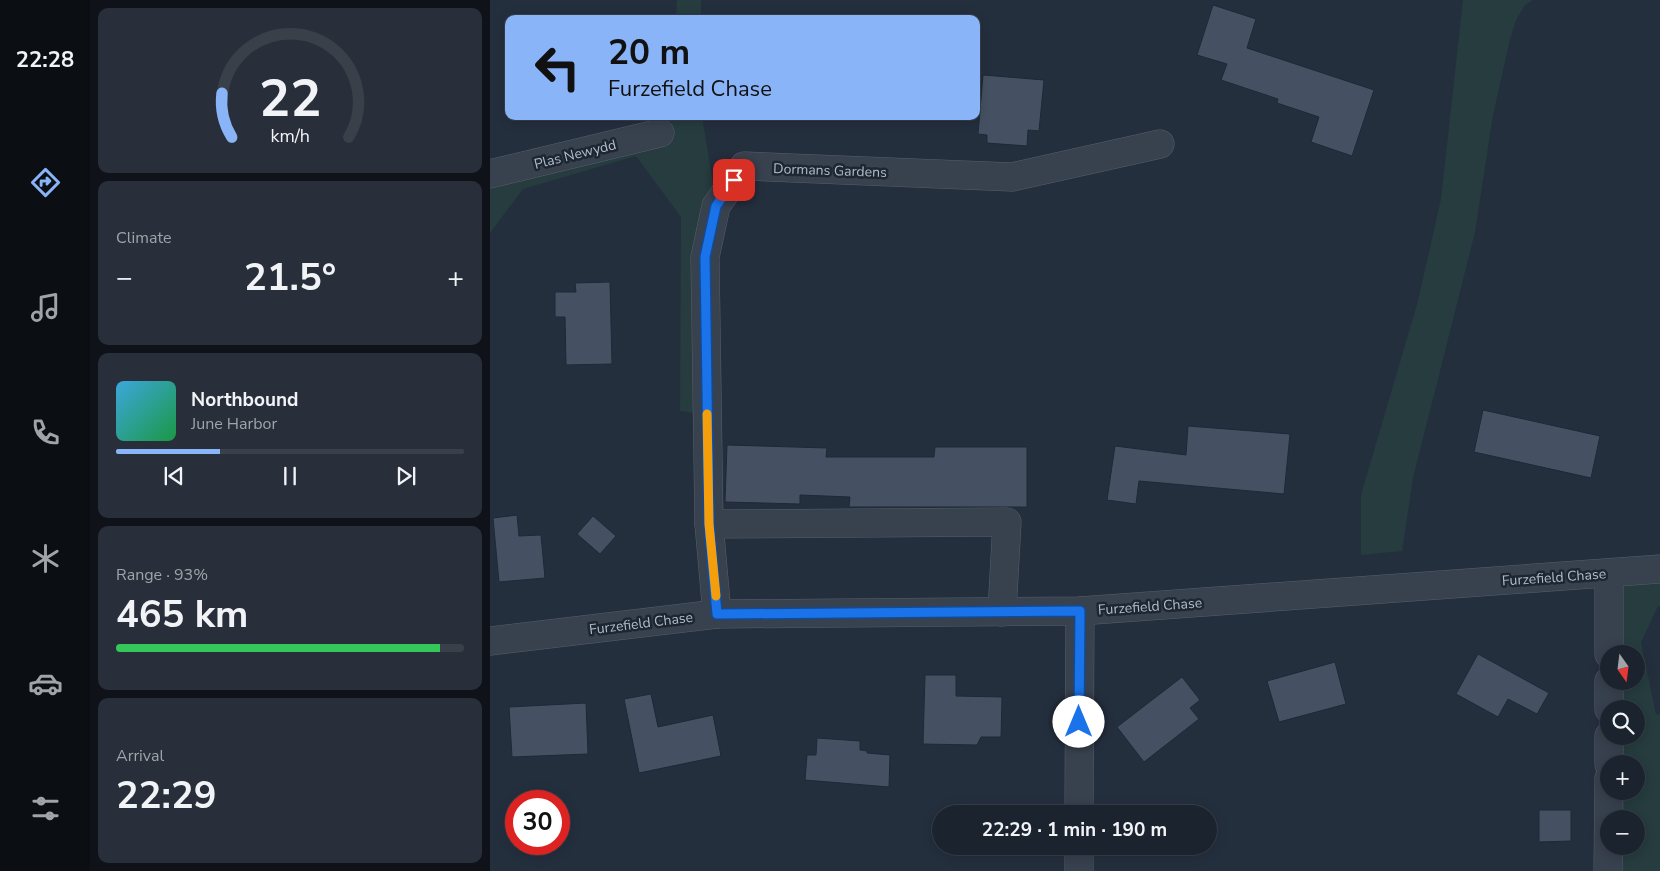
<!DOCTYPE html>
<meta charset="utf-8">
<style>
:root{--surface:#1b232e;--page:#282f3a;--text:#f1f3f6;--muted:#a0a4aa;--line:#39404a;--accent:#8ab4f8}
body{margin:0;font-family:"Nunito Sans",sans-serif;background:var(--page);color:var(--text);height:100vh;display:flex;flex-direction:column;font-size:19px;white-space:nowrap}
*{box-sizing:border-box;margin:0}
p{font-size:16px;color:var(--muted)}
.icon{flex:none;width:28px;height:28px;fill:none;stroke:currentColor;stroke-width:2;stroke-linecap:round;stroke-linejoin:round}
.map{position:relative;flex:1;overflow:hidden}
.sheet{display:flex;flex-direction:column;gap:8px;padding:8px;background:#0f1319;width:400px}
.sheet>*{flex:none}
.hud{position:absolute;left:15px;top:15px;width:475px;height:105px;border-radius:10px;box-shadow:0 2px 12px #0003,0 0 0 1px var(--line);background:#8ab4f8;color:#111;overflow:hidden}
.needle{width:32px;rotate:166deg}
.buttons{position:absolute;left:1110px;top:645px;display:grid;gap:10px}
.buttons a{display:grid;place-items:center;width:45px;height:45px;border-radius:50%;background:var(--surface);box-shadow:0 2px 12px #0003,0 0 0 1px var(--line);font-size:25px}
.speed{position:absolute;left:15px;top:790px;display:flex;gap:10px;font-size:25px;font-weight:700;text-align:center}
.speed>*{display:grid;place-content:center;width:65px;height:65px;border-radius:50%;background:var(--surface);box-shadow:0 2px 12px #0003,0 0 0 1px var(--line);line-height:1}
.speed .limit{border:8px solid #d22;background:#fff;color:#111}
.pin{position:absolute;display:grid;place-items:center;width:42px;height:42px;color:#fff;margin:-21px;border-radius:10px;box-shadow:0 2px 8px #0006}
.me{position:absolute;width:55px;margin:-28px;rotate:0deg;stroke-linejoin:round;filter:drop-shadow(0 0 4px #0008)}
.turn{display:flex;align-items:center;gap:18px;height:105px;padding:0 20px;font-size:22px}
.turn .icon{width:65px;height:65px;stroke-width:2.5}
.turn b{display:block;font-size:35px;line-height:42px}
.big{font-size:38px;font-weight:700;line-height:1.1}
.sheet .tile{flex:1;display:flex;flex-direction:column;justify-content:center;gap:8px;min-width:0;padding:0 18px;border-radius:10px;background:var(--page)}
.sheet .dial{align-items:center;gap:0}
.dial svg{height:130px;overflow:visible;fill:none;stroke:var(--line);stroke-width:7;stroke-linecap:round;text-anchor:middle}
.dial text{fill:var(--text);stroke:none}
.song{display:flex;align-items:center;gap:15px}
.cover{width:60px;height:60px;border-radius:8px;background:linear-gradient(135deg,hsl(200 70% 55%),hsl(140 70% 35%))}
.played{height:5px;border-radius:2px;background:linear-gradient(90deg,var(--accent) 30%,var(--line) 30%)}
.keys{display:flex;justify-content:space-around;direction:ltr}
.heat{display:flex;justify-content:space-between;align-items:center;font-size:28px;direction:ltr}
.charge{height:8px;border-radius:4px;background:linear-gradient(90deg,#34c759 93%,var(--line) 0)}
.trip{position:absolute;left:442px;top:805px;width:285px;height:50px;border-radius:25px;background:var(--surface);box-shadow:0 2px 12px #0003,0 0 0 1px var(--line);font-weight:700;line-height:50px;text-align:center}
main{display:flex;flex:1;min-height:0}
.tab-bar{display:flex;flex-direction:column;width:90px;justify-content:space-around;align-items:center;background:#0b0e12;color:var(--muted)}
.tab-bar .icon{width:35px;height:35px}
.tab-bar .selected{color:var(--accent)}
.tab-bar b{font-size:22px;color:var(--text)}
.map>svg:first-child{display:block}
.green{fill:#263c3f;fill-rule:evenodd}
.building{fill:#455162;stroke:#1f2835}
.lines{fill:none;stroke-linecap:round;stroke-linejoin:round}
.minor-casing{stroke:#565f6c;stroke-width:29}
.minor{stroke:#38414e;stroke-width:28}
.route-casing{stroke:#114b97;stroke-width:12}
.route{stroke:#1a73e8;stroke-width:9}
.slow{stroke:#f59e0b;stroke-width:9}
.labels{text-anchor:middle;stroke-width:5;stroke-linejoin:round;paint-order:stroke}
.street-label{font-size:14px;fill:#b4bcc9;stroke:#1d2633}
</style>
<main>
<nav class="tab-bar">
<b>22:28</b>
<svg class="icon selected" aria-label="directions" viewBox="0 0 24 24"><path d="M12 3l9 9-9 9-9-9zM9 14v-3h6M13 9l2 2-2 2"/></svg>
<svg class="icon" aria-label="music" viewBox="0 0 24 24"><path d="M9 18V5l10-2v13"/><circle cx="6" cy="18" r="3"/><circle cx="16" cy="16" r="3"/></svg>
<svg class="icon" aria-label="phone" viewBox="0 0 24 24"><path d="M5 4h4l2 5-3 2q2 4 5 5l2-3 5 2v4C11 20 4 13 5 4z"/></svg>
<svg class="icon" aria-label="climate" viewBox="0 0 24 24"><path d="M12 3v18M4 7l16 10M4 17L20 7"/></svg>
<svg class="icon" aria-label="car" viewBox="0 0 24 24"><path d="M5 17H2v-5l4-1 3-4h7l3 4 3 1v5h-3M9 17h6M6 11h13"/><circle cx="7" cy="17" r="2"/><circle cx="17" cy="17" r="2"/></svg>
<svg class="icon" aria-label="filters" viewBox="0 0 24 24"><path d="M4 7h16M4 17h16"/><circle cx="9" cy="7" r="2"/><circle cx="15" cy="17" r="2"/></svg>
</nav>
<section class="sheet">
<div class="tile dial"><svg viewBox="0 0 100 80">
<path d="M14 69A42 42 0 1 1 86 69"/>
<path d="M14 69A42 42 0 0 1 8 42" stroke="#8ab4f8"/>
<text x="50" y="56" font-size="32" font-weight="700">22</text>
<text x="50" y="72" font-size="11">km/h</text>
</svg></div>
<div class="tile"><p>Climate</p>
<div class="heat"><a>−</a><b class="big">21.5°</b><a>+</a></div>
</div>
<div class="tile">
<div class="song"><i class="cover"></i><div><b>Northbound</b><p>June Harbor</p></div></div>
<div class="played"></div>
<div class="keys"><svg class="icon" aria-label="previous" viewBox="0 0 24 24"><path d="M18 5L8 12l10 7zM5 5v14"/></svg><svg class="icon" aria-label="pause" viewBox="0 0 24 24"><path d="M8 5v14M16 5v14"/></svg><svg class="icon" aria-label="next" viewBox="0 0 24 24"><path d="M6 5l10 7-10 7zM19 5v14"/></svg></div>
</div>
<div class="tile"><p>Range · 93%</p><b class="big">465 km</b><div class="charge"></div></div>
<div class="tile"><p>Arrival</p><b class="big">22:29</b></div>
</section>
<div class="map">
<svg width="1170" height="871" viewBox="0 0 1170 871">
<rect width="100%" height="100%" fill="#242f3e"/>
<!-- green -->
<g class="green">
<path d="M187,0h24v19h-25z"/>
<path d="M973,0h70l-8,5 -9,15 -6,19 -17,76 -18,117 -62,246 -11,73 -41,4v-60l57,-194 23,-102z"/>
<path d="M181,116h31l12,74 -12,224 -22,-3 1,-194 -45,-61 -113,33 -33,44v-48l180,-49z"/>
<path d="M1170,569v37h-2l-17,36 15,73 4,-1v157h-52l1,-80h27v-27h-27v-28h27v-27h-27v-28h27v-27h-27v-81zM1119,819h27v27h-27z"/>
</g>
<!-- building -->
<g class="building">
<path d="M723,5l43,14 -9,29 127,42 -22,66 -41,-14 8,-25 -42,-14 1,-4 -57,-19 6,-16 -30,-9z"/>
<path d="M493,75l61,5 -5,51 -11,-1 -1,16 -40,-3v-8l-9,-1z"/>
<path d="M120,282l2,82 -46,1 -1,-48h-10v-25h21l-1,-9z"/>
<path d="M993,410l117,26 -9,42 -117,-26z"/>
<path d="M698,426l102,8 -6,60 -145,-13 -3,23 -29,-4 8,-54 71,9z"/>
<path d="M237,445l100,3 -1,9h108l1,-10h92v60h-178l1,-10 -50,-2v9l-75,-2z"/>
<path d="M27,515l2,21 22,-1 4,43 -46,4 -6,-64z"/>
<path d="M103,516l23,20 -16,18 -23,-20z"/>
<path d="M988,654l71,39 -12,21 -29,-15 -10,18 -42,-23z"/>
<path d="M845,662l11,42 -67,18 -12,-41z"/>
<path d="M435,675h31v21l46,1 -1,40h-20l-4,8 -54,-1z"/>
<path d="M692,677l18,23 -10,8 9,11 -55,43 -27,-35z"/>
<path d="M161,694l7,33 55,-12 8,41 -82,17 -15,-74z"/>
<path d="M96,703l2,51 -76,3 -3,-50z"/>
<path d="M327,738l43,3v9l7,1v2l23,2 -1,32 -84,-7 2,-25h9z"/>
<path d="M1049,810h32v31l-32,1z"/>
</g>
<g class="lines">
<!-- minor casing -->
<g class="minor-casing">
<g id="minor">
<path d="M0,174l170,-41"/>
<path d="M219,524l298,-2 -5,90"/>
<path d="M227,614l-8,-90 -4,-267 11,-51 28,-40 268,11 148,-33"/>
<path d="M0,641l227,-27 363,-3 580,-42"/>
<path d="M1119,654v-81"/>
<path d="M1119,709v-28"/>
<path d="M1119,764v-28"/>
<path d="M589,814l1,-203"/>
<path d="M589,871v-25"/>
<path d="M1118,871l1,-93"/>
</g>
</g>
<!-- minor -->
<use href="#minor" class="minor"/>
</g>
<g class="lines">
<!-- route casing -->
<g class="route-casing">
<path id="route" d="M244,180l-18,26 -11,51 4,267 8,90 363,-3 -1,111"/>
</g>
<!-- route -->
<use href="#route" class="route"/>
<!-- slow -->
<path class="slow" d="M217,414l2,110 7,72"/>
</g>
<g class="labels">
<!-- street labels -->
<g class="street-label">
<text transform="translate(85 154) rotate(-14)" y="5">Plas Newydd</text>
<text transform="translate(340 170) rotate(2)" y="5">Dormans Gardens</text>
<text transform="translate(1064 577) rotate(-4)" y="5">Furzefield Chase</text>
<text transform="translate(660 606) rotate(-4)" y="5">Furzefield Chase</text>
<text transform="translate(151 623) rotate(-7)" y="5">Furzefield Chase</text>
</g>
</g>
</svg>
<div class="buttons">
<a><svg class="needle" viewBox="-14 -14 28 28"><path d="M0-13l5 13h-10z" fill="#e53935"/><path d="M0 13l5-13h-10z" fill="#a0a4aa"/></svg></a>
<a><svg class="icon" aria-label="search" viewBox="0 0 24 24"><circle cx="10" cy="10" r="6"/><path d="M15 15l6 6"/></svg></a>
<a>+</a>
<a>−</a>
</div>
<div class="speed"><div class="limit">30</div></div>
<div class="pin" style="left:244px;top:180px;background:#d93025"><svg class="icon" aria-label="arrive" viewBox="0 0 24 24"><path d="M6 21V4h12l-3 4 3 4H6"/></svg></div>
<svg class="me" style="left:589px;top:722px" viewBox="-20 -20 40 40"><circle r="19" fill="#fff"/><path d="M0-13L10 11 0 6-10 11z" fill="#1a73e8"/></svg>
<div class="trip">22:29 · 1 min · 190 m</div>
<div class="hud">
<div class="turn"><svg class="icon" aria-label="left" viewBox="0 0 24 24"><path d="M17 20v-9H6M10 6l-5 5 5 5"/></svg><div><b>20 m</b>Furzefield Chase</div></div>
</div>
</div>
</main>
